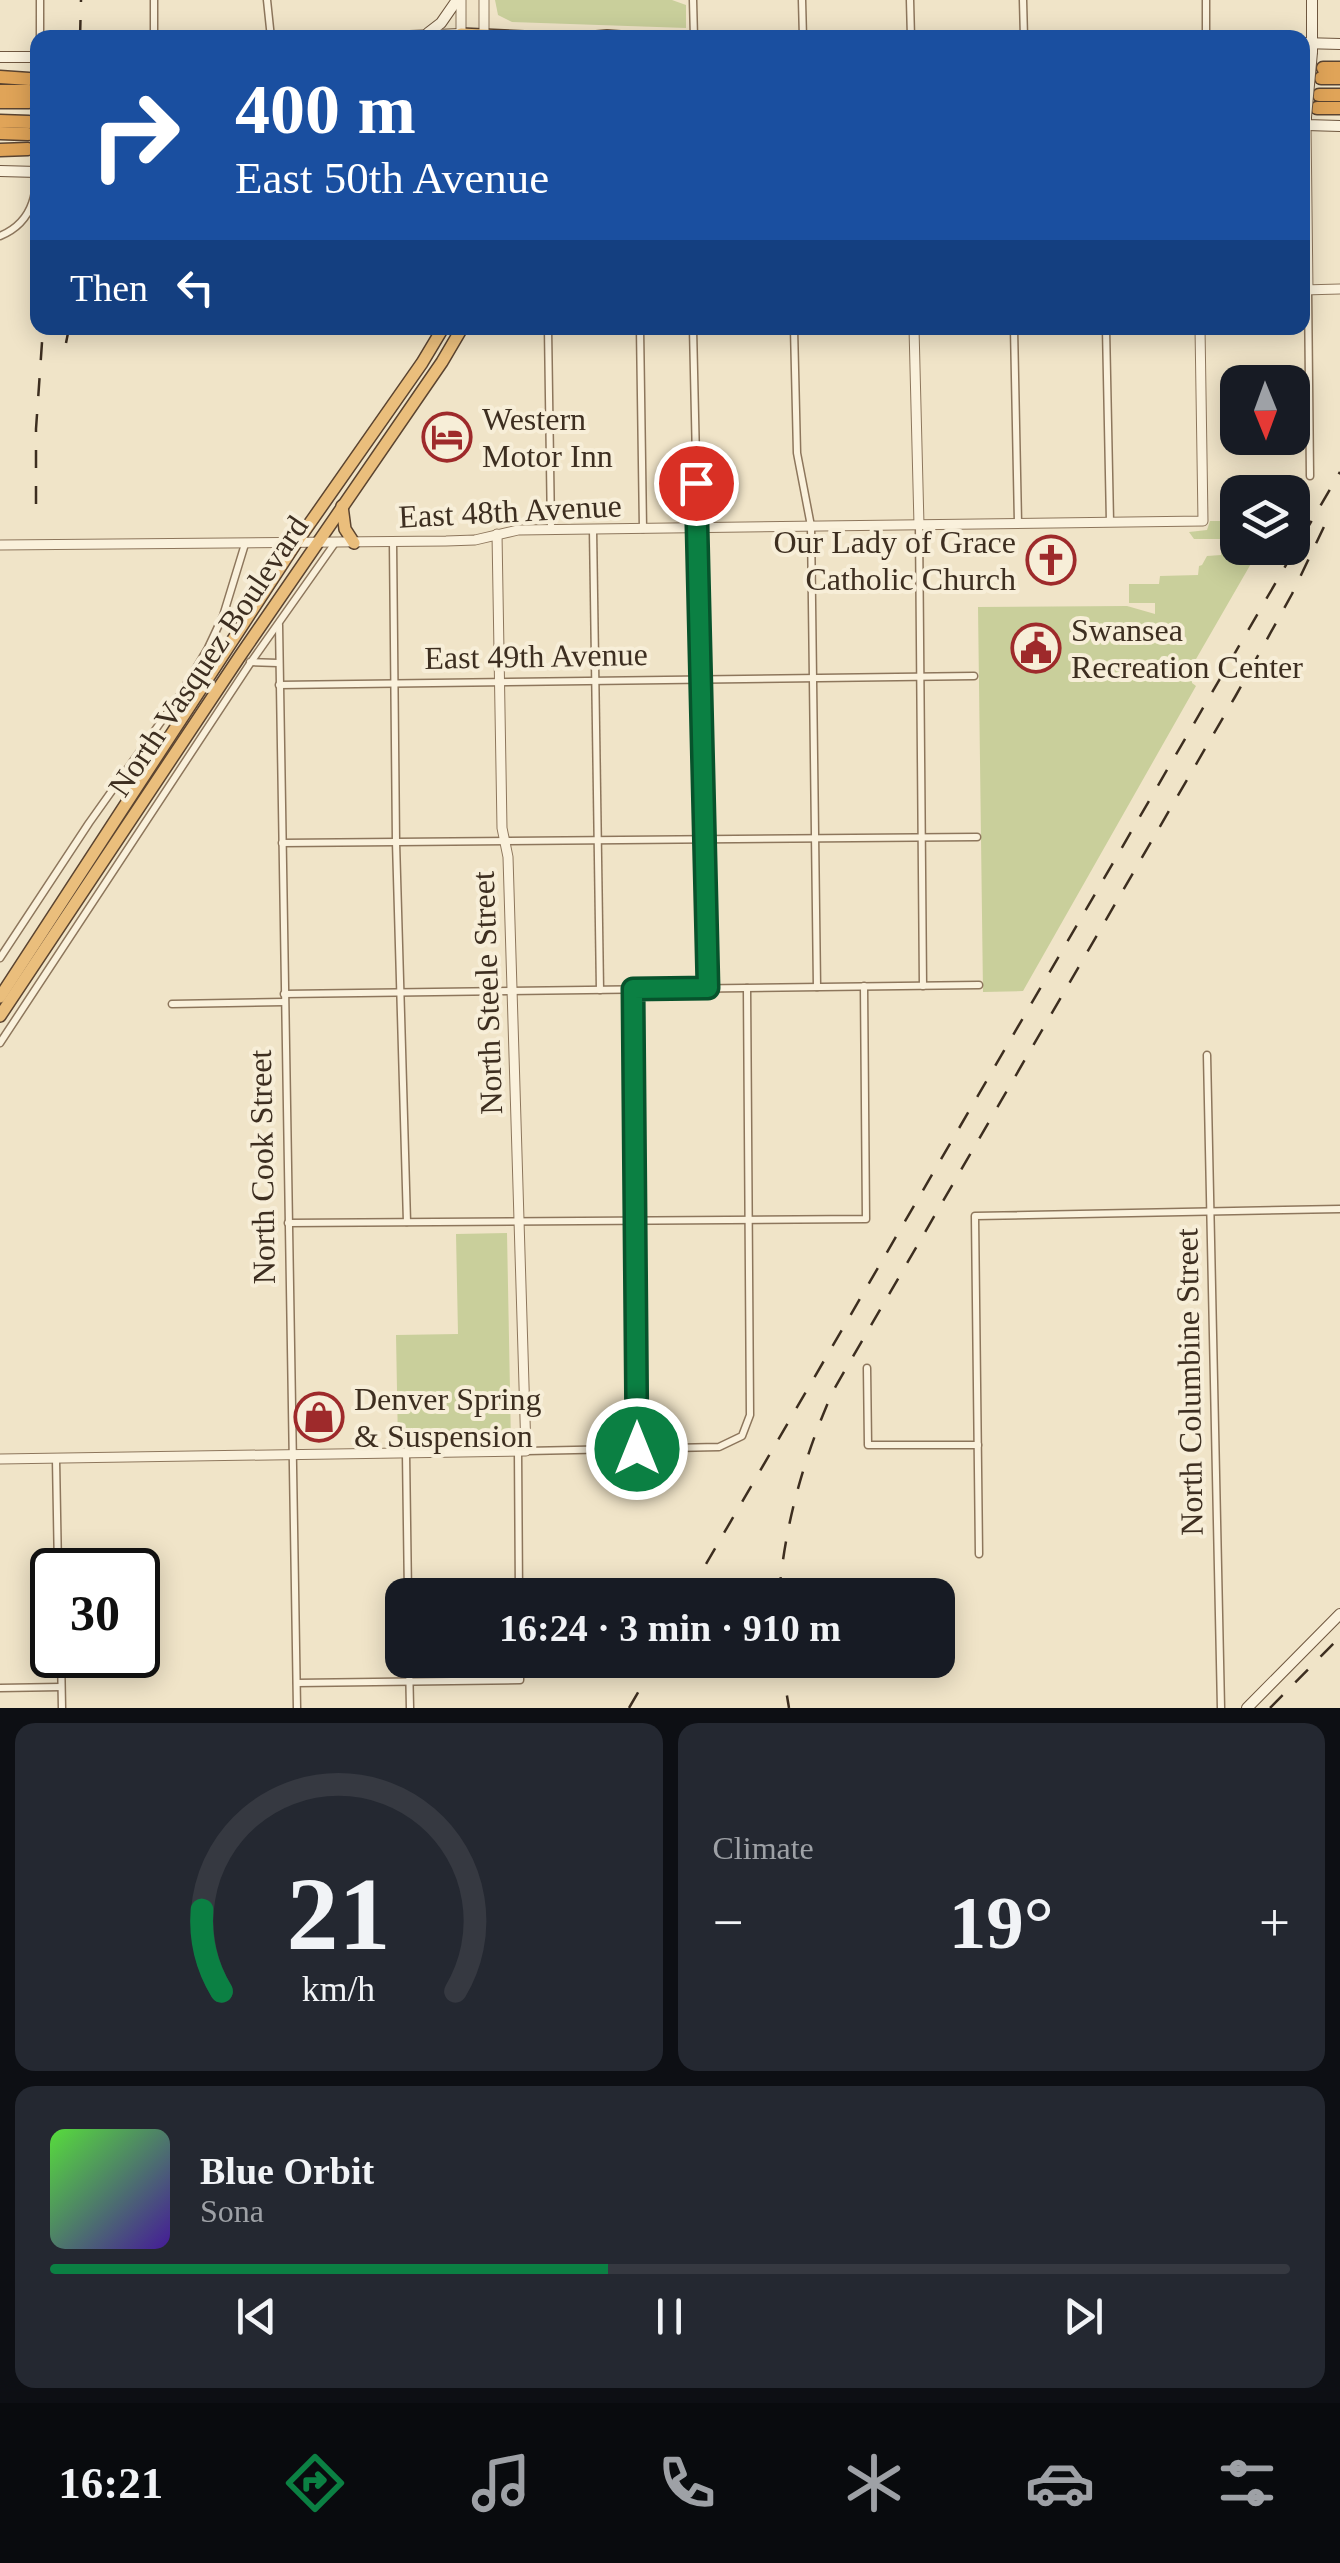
<!DOCTYPE html>
<meta charset="utf-8">
<style>
:root{--surface:#171b24;--page:#242831;--text:#f1f3f6;--muted:#9ea1a6;--line:#363941;--accent:#0b8043}
body{margin:0;font-family:"Times New Roman",serif;background:var(--page);color:var(--text);height:100vh;display:flex;flex-direction:column;font-size:38px;white-space:nowrap}
*{box-sizing:border-box;margin:0}
p{font-size:32px;color:var(--muted)}
.icon{flex:none;width:55px;height:55px;fill:none;stroke:currentColor;stroke-width:2;stroke-linecap:round;stroke-linejoin:round}
.map{position:relative;height:1708px;overflow:hidden}
.details{display:flex;flex-direction:column;gap:15px;padding:15px;background:#0d0f14;flex:1}
.details>*{flex:none}
.banner{position:absolute;left:30px;top:30px;width:1280px;height:305px;border-radius:20px;box-shadow:0 5px 25px #0003;background:#1a4fa0;color:#fff;overflow:hidden}
.needle{width:65px;rotate:179deg}
.buttons{position:absolute;left:1220px;top:365px;display:grid;gap:20px}
.buttons a{display:grid;place-items:center;width:90px;height:90px;border-radius:20px;background:var(--surface);box-shadow:0 5px 25px #0003;font-size:50px}
.speed{position:absolute;left:30px;top:1548px;display:flex;gap:20px;font-size:50px;font-weight:700;text-align:center}
.speed>*{display:grid;place-content:center;width:130px;height:130px;border-radius:50%;background:var(--surface);box-shadow:0 5px 25px #0003;line-height:1}
.speed .limit{border:5px solid #111;border-radius:15px;background:#fff;color:#111}
.pin{position:absolute;display:grid;place-items:center;width:85px;height:85px;color:#fff;margin:-42px;border:5px solid #fff;border-radius:50%;box-shadow:0 2px 10px #0007}
.me{position:absolute;width:110px;margin:-55px;rotate:0deg;stroke-linejoin:round;filter:drop-shadow(0 0 8px #0008)}
.turn{display:flex;align-items:center;gap:35px;height:210px;padding:0 40px;font-size:45px}
.turn .icon{width:130px;height:130px;stroke-width:2.5}
.turn b{display:block;font-size:70px;line-height:85px}
.then{display:flex;align-items:center;height:95px;padding:0 40px;background:#0003;gap:20px;font-size:38px}
.big{font-size:75px;font-weight:700;line-height:1.1}
.details .widget{flex:1;display:flex;flex-direction:column;justify-content:center;gap:15px;min-width:0;padding:0 35px;border-radius:20px;background:var(--page)}
.details .dial{align-items:center;gap:0}
.dial svg{height:260px;overflow:visible;fill:none;stroke:var(--line);stroke-width:7;stroke-linecap:round;text-anchor:middle}
.dial text{fill:var(--text);stroke:none}
.song{display:flex;align-items:center;gap:30px}
.cover{width:120px;height:120px;border-radius:15px;background:linear-gradient(135deg,hsl(110 70% 55%),hsl(260 70% 35%))}
.played{height:10px;border-radius:5px;background:linear-gradient(90deg,var(--accent) 45%,var(--line) 45%)}
.keys{display:flex;justify-content:space-around;direction:ltr}
.heat{display:flex;justify-content:space-between;align-items:center;font-size:55px;direction:ltr}
.details .tiles{flex:1;display:grid;gap:15px;grid-template-columns:1fr 1fr}
.widget:last-child{grid-column:span 2}
.trip{position:absolute;left:385px;top:1578px;width:570px;height:100px;border-radius:20px;background:var(--surface);box-shadow:0 5px 25px #0003;font-weight:700;line-height:100px;text-align:center}
.tab-bar{display:flex;height:160px;justify-content:space-around;align-items:center;background:#090b0e;color:var(--muted)}
.tab-bar .icon{width:70px;height:70px}
.tab-bar .active{color:var(--accent)}
.tab-bar b{font-size:45px;color:var(--text)}
.map>svg:first-child{display:block}
.green{fill:#c9cf9b}
.lines{fill:none;stroke-linecap:round;stroke-linejoin:round}
.minor-casing{stroke:#8d765c;stroke-width:9}
.tertiary-casing{stroke:#8d765c;stroke-width:11}
.secondary-casing{stroke:#6f573f;stroke-width:12}
.trunk-casing{stroke:#5b4430;stroke-width:14}
.motorway-casing{stroke:#5b4430;stroke-width:15}
.minor{stroke:#faf1dc;stroke-width:6}
.tertiary{stroke:#faf1dc;stroke-width:9}
.secondary{stroke:#faf1dc;stroke-width:10}
.trunk{stroke:#eabe7c;stroke-width:11}
.motorway{stroke:#e0a458;stroke-width:12}
.rail{stroke:#3d2e20;stroke-width:2.5;stroke-dasharray:18 18;stroke-linecap:butt}
.secondary-bridge-casing{stroke:#6f573f;stroke-width:12;stroke-linecap:butt}
.secondary-bridge{stroke:#faf1dc;stroke-width:10}
.route-casing{stroke:#07532c;stroke-width:25}
.route{stroke:#0b8043;stroke-width:18}
.labels{text-anchor:middle;stroke-width:8;stroke-linejoin:round;paint-order:stroke}
.poi-label{font-size:32px;fill:#3d2e20;stroke:#f7eed8;text-anchor:start}
.street-label{font-size:32px;fill:#3d2e20;stroke:#f7eed8}
</style>
<div class="map">
<svg width="1340" height="1708" viewBox="0 0 1340 1708">
<rect width="100%" height="100%" fill="#f0e4c8"/>
<!-- green -->
<g class="green">
<path d="M495,0h177l14,5v23l-174,-6 -14,-7z"/>
<path d="M1210,521h27l1,27h22l-68,118v17l4,3 -173,305 -40,1 -5,-385 149,-1 28,8v-11h-26v-19h30l1,-8 38,-1 1,-9 3,-1 5,-9 14,-1 1,-16h-28l-5,-7 18,-2z"/>
<path d="M507,1233l4,211 -113,1 -2,-110 62,-1 -2,-100z"/>
</g>
<g class="lines">
<!-- minor casing -->
<g class="minor-casing">
<g id="minor">
<path d="M40,0v38"/>
<path d="M154,0v38"/>
<path d="M267,0l4,38"/>
<path d="M693,0l1,38"/>
<path d="M802,0l1,38"/>
<path d="M910,0l1,38"/>
<path d="M1023,0l1,38"/>
<path d="M1206,0v38"/>
<path d="M0,236c37,-15 37,-48 38,-83"/>
<path d="M1308,290l2,186"/>
<path d="M548,328l3,202"/>
<path d="M640,328l3,201"/>
<path d="M693,328l15,660"/>
<path d="M794,328l3,125 14,73 6,461"/>
<path d="M1014,328l4,195"/>
<path d="M1106,328l4,194"/>
<path d="M919,525l4,461"/>
<path d="M593,529l7,461"/>
<path d="M393,542l3,300 11,380"/>
<path d="M279,625l18,1083"/>
<path d="M250,662l28,1"/>
<path d="M279,685l695,-9"/>
<path d="M282,843l695,-6"/>
<path d="M0,958l89,-135 91,-128 28,-47 15,-32 22,-72"/>
<path d="M633,989l4,460"/>
<path d="M284,994l695,-9"/>
<path d="M172,1004l112,-2"/>
<path d="M0,1043l251,-381 84,-119"/>
<path d="M1207,1055l14,653"/>
<path d="M288,1223l578,-4 -2,-233"/>
<path d="M867,1368l1,77h110"/>
<path d="M518,1451l1,144"/>
<path d="M526,1451l193,-4 23,-11 8,-21 -3,-427"/>
<path d="M406,1453l2,142"/>
<path d="M56,1459l2,111"/>
<path d="M979,1554l-4,-338 365,-7"/>
<path d="M61,1655l1,53"/>
<path d="M409,1660l1,48"/>
<path d="M297,1683l223,-3v-20"/>
<path d="M0,1688l61,-1"/>
</g>
</g>
<!-- tertiary casing -->
<g class="tertiary-casing">
<g id="tertiary">
<path d="M484,0v35"/>
<path d="M461,34v-34"/>
<path d="M1306,125l2,165"/>
<path d="M1303,290l37,-1"/>
<path d="M914,328l5,197"/>
<path d="M0,545l446,-4 29,-1 43,-10 685,-9 -3,-193"/>
<path d="M0,1459l526,-8 -18,-594 -6,-29 -5,-294"/>
</g>
</g>
<!-- secondary casing -->
<g class="secondary-casing">
<g id="secondary">
<path d="M428,33l13,-10 16,-23"/>
<path d="M359,38l102,-4"/>
<path d="M574,38l33,-3 41,3"/>
<path d="M1302,43l38,1"/>
<path d="M1312,52v-52"/>
<path d="M0,57h38"/>
<path d="M1306,117v8l34,1"/>
<path d="M0,171l38,1"/>
<path d="M1247,1708l93,-94"/>
</g>
</g>
<!-- trunk casing -->
<g class="trunk-casing">
<g id="trunk">
<path d="M461,38v-4l86,4"/>
<path d="M342,506l3,23 9,14"/>
<path d="M0,997l296,-454 126,-180 21,-35"/>
<path d="M0,1016l240,-360 202,-294 20,-34"/>
</g>
</g>
<!-- motorway casing -->
<g class="motorway-casing">
<g id="motorway">
<path d="M1323,68h17"/>
<path d="M0,77l29,2"/>
<path d="M1321,78h19"/>
<path d="M0,91h29"/>
<path d="M1319,95h21"/>
<path d="M0,102h29"/>
<path d="M1317,108h23"/>
<path d="M0,121l29,1"/>
<path d="M0,133l28,1"/>
<path d="M0,150l28,-1"/>
</g>
</g>
<!-- minor -->
<use href="#minor" class="minor"/>
<!-- tertiary -->
<use href="#tertiary" class="tertiary"/>
<!-- secondary -->
<use href="#secondary" class="secondary"/>
<!-- trunk -->
<use href="#trunk" class="trunk"/>
<!-- motorway -->
<use href="#motorway" class="motorway"/>
<!-- rail -->
<g class="rail">
<path d="M80,38l1,-38"/>
<path d="M66,343l3,-15"/>
<path d="M36,504v-75l7,-101"/>
<path d="M688,1595l652,-1123"/>
<path d="M779,1595c6,-72 25,-138 54,-204l402,-694 57,-103 38,-80"/>
<path d="M781,1660l8,48"/>
<path d="M629,1708l28,-48"/>
<path d="M1270,1708l70,-71"/>
</g>
<!-- secondary-bridge casing -->
<g class="secondary-bridge-casing">
<path id="secondary-bridge" d="M1306,117l6,-65"/>
</g>
<!-- secondary-bridge -->
<use href="#secondary-bridge" class="secondary-bridge"/>
</g>
<g class="lines">
<!-- route casing -->
<g class="route-casing">
<path id="route" d="M637,1449l-4,-460 75,-1 -12,-505"/>
</g>
<!-- route -->
<use href="#route" class="route"/>
</g>
<!-- icons -->
<defs>
<g id="hotel-ring" transform="scale(2.5)"><circle r="9.5" fill="#f7eed8" stroke="#9e2a2b" stroke-width="1.5"/><path d="M-6-4.5h1.5V1H6V5H4.5V3h-9V5H-6ZM-4 0a1.8 1.8 0 1 1 3.6 0ZM.5 0V-2.5h3Q6-2.5 6 0Z" fill="#9e2a2b"/></g>
<g id="church-ring" transform="scale(2.5)"><circle r="9.5" fill="#f7eed8" stroke="#9e2a2b" stroke-width="1.5"/><path d="M-1.2-6h2.4v3.5h3.3v2.4h-3.3V6h-2.4V-.1h-3.3v-2.4h3.3Z" fill="#9e2a2b"/></g>
<g id="civic-ring" transform="scale(2.5)"><circle r="9.5" fill="#f7eed8" stroke="#9e2a2b" stroke-width="1.5"/><path d="M-.6-6.5H3V-4.5H.6V-3L4-1V1h2V6H-6V1h2V-1L-.6-3ZM-1.2 2.5V6h2.4V2.5Z" fill="#9e2a2b"/></g>
<g id="shop-ring" transform="scale(2.5)"><circle r="9.5" fill="#f7eed8" stroke="#9e2a2b" stroke-width="1.5"/><path d="M-5-2.5h2.3a2.7 3.5 0 0 1 5.4 0H5L5.5 6h-11ZM-1.5-2.5h3a1.5 2.3 0 0 0-3 0Z" fill="#9e2a2b"/></g>
</defs>
<g fill-rule="evenodd">
<use href="#hotel-ring" x="447" y="437"/>
<use href="#church-ring" x="1051" y="560"/>
<use href="#civic-ring" x="1036" y="648"/>
<use href="#shop-ring" x="319" y="1417"/>
</g>
<g class="labels">
<!-- poi labels -->
<g class="poi-label">
<text x="482" y="430">Western<tspan x="482" dy="37">Motor Inn</tspan></text>
<text x="1016" y="553" text-anchor="end">Our Lady of Grace<tspan x="1016" dy="37">Catholic Church</tspan></text>
<text x="1071" y="641">Swansea<tspan x="1071" dy="37">Recreation Center</tspan></text>
<text x="354" y="1410">Denver Spring<tspan x="354" dy="37">&amp; Suspension</tspan></text>
</g>
<!-- street labels -->
<g class="street-label">
<text transform="translate(510 511) rotate(-3)" y="11">East 48th Avenue</text>
<text transform="translate(208 656) rotate(-56)" y="11">North Vasquez Boulevard</text>
<text transform="translate(536 656) rotate(-1)" y="11">East 49th Avenue</text>
<text transform="translate(487 993) rotate(-92)" y="11">North Steele Street</text>
<text transform="translate(262 1167) rotate(-91)" y="11">North Cook Street</text>
<text transform="translate(1189 1382) rotate(-91)" y="11">North Columbine Street</text>
</g>
</g>
</svg>
<div class="buttons">
<a><svg class="needle" viewBox="-14 -14 28 28"><path d="M0-13l5 13h-10z" fill="#e53935"/><path d="M0 13l5-13h-10z" fill="#9ea1a6"/></svg></a>
<a><svg class="icon" aria-label="layers" viewBox="0 0 24 24"><path d="M12 4l9 5-9 5-9-5zM3 14l9 5 9-5"/></svg></a>
</div>
<div class="speed"><div class="limit">30</div></div>
<div class="pin" style="left:696px;top:483px;background:#d93025"><svg class="icon" aria-label="arrive" viewBox="0 0 24 24"><path d="M6 21V4h12l-3 4 3 4H6"/></svg></div>
<svg class="me" style="left:637px;top:1449px" viewBox="-20 -20 40 40"><circle r="17" fill="#0b8043" stroke="#fff" stroke-width="3"/><path d="M0-11L8 9 0 5-8 9z" fill="#fff"/></svg>
<div class="trip">16:24 · 3 min · 910 m</div>
<div class="banner">
<div class="turn"><svg class="icon" aria-label="right" viewBox="0 0 24 24"><path d="M7 20v-9h11M14 6l5 5-5 5"/></svg><div><b>400 m</b>East 50th Avenue</div></div>
<div class="then">Then<svg class="icon" aria-label="left" viewBox="0 0 24 24"><path d="M17 20v-9H6M10 6l-5 5 5 5"/></svg></div>
</div>
</div>
<section class="details">
<div class="tiles">
<div class="widget dial"><svg viewBox="0 0 100 80">
<path d="M14 69A42 42 0 1 1 86 69"/>
<path d="M14 69A42 42 0 0 1 8 44" stroke="#0b8043"/>
<text x="50" y="56" font-size="32" font-weight="700">21</text>
<text x="50" y="72" font-size="11">km/h</text>
</svg></div>
<div class="widget"><p>Climate</p>
<div class="heat"><a>−</a><b class="big">19°</b><a>+</a></div>
</div>
<div class="widget">
<div class="song"><i class="cover"></i><div><b>Blue Orbit</b><p>Sona</p></div></div>
<div class="played"></div>
<div class="keys"><svg class="icon" aria-label="previous" viewBox="0 0 24 24"><path d="M18 5L8 12l10 7zM5 5v14"/></svg><svg class="icon" aria-label="pause" viewBox="0 0 24 24"><path d="M8 5v14M16 5v14"/></svg><svg class="icon" aria-label="next" viewBox="0 0 24 24"><path d="M6 5l10 7-10 7zM19 5v14"/></svg></div>
</div>
</div>
</section>
<nav class="tab-bar">
<b>16:21</b>
<svg class="icon active" aria-label="directions" viewBox="0 0 24 24"><path d="M12 3l9 9-9 9-9-9zM9 14v-3h6M13 9l2 2-2 2"/></svg>
<svg class="icon" aria-label="music" viewBox="0 0 24 24"><path d="M9 18V5l10-2v13"/><circle cx="6" cy="18" r="3"/><circle cx="16" cy="16" r="3"/></svg>
<svg class="icon" aria-label="phone" viewBox="0 0 24 24"><path d="M5 4h4l2 5-3 2q2 4 5 5l2-3 5 2v4C11 20 4 13 5 4z"/></svg>
<svg class="icon" aria-label="climate" viewBox="0 0 24 24"><path d="M12 3v18M4 7l16 10M4 17L20 7"/></svg>
<svg class="icon" aria-label="car" viewBox="0 0 24 24"><path d="M5 17H2v-5l4-1 3-4h7l3 4 3 1v5h-3M9 17h6M6 11h13"/><circle cx="7" cy="17" r="2"/><circle cx="17" cy="17" r="2"/></svg>
<svg class="icon" aria-label="filters" viewBox="0 0 24 24"><path d="M4 7h16M4 17h16"/><circle cx="9" cy="7" r="2"/><circle cx="15" cy="17" r="2"/></svg>
</nav>
